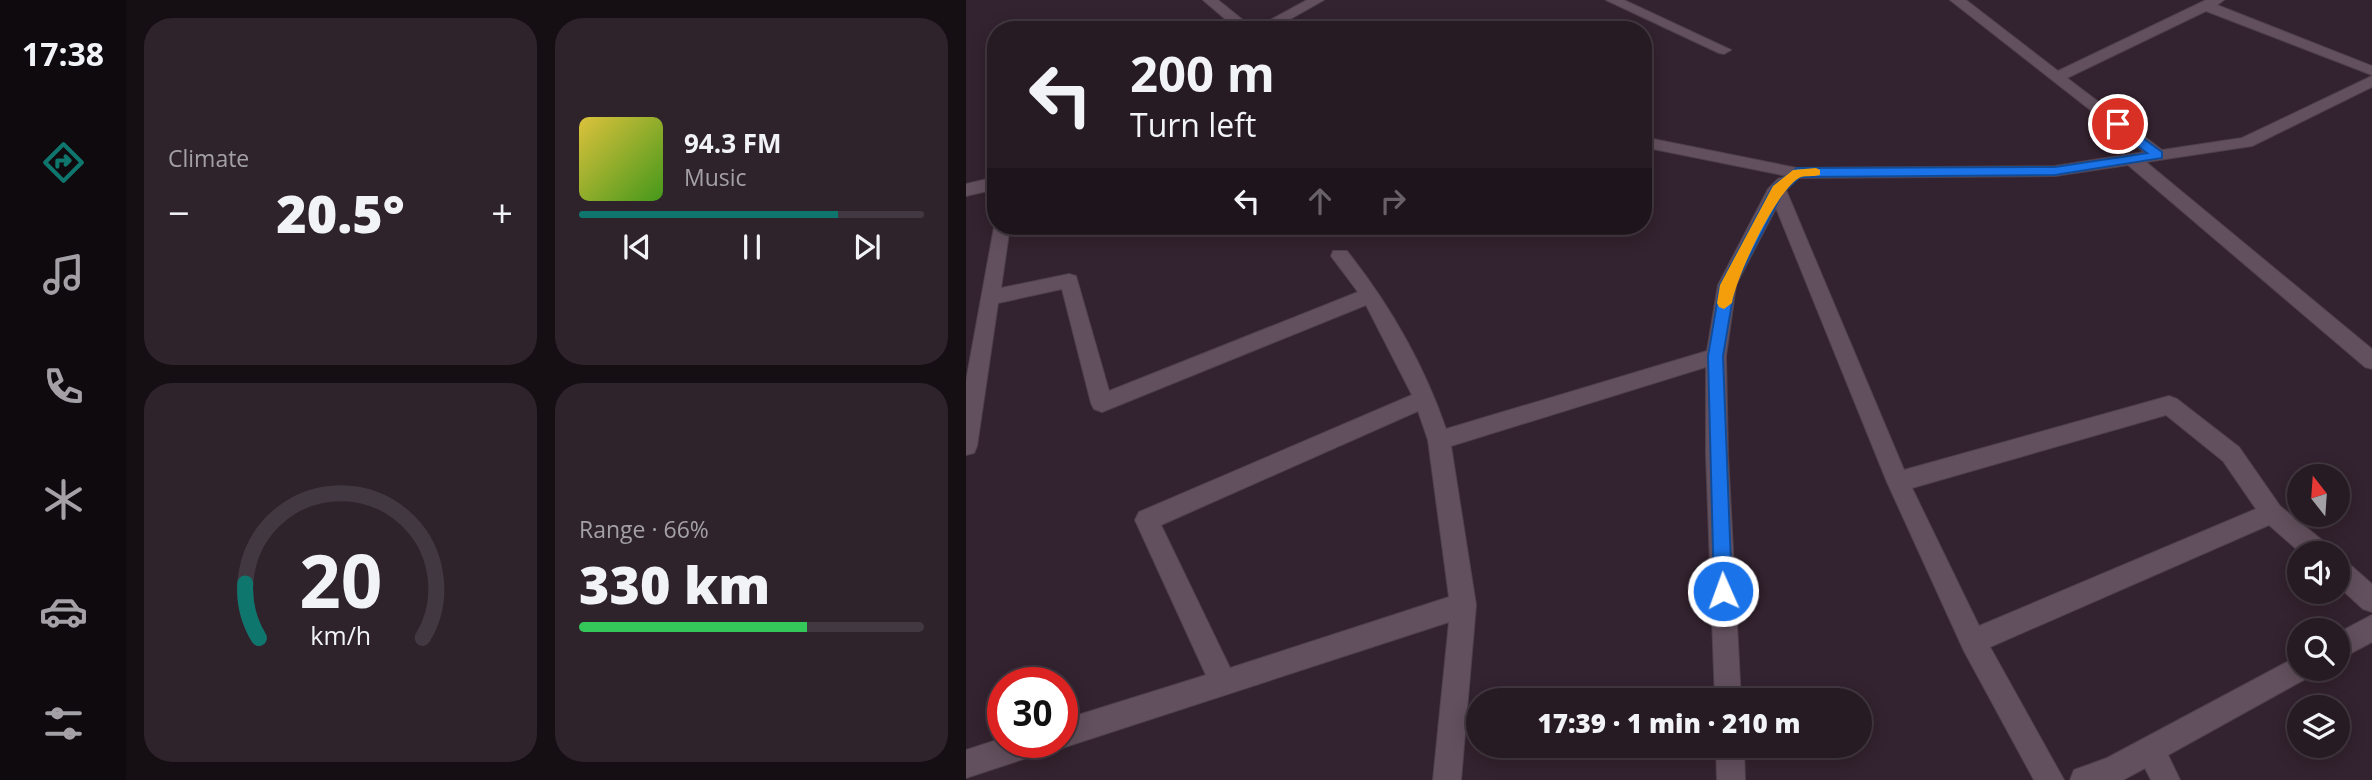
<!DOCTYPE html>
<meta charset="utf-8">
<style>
:root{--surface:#261a23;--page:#2e232b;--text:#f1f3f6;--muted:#a4a1a6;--line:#423841;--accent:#0f766e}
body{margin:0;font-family:"Open Sans",sans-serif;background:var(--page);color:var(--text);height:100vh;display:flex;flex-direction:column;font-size:26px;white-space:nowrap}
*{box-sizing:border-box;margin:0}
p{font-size:23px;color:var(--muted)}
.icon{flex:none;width:38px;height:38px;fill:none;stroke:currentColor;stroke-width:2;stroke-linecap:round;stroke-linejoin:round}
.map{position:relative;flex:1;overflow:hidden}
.side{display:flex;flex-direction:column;gap:18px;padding:18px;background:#150e13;width:840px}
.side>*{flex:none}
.hud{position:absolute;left:21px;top:21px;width:665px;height:214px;border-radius:28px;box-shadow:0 4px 18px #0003,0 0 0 2px var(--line);background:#261a23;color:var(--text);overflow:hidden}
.needle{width:46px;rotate:343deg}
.tools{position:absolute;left:1321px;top:464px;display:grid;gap:14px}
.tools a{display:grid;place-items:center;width:63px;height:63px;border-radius:50%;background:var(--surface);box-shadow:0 4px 18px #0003,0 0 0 2px var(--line);font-size:35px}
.speed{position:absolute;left:21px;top:667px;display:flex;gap:14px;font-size:35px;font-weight:700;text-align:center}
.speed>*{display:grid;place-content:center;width:91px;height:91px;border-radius:50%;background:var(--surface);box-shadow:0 4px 18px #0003,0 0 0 2px var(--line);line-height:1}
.speed .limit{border:10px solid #d22;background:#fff;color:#111}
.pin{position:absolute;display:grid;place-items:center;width:60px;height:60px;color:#fff;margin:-30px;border:4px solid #fff;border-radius:50%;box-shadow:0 2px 7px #0007}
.me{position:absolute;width:77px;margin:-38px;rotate:358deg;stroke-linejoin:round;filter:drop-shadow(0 0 5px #0008)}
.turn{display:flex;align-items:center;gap:24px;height:147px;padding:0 28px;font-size:32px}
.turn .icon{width:91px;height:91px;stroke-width:2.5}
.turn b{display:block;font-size:49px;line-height:60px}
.lanes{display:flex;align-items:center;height:66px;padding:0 28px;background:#0003;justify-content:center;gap:35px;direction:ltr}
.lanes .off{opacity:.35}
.big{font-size:52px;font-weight:800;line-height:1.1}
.side .card{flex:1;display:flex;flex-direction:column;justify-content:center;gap:10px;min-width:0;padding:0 24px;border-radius:28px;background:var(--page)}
.side .dial{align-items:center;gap:0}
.dial svg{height:182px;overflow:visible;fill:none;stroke:var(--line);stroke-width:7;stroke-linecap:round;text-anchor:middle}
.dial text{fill:var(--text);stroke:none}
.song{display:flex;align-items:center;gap:21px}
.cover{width:84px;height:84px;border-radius:10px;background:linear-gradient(135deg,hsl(50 70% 55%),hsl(100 70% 35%))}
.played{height:7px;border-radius:4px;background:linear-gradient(90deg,var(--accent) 75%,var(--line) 75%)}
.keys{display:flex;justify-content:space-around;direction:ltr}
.heat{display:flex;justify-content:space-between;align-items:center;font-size:38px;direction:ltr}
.charge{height:10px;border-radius:5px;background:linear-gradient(90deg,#34c759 66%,var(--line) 0)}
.side .tiles{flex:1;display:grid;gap:18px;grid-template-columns:repeat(2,1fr)}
.trip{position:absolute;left:500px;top:688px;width:406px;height:70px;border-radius:35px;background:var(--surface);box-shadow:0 4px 18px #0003,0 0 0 2px var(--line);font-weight:800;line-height:70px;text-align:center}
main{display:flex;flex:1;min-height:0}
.tab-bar{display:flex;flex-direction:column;width:126px;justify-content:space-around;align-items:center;background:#0f0a0e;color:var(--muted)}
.tab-bar .icon{width:49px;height:49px}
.tab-bar .selected{color:var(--accent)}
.tab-bar b{font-size:32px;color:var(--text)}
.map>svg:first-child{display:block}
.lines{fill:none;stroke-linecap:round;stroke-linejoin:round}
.minor-casing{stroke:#4e404b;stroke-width:2}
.minor{fill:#63505e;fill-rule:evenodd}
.route{fill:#1a73e8;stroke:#114b97;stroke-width:2}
.slow{fill:#f59e0b}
</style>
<main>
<nav class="tab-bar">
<b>17:38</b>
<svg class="icon selected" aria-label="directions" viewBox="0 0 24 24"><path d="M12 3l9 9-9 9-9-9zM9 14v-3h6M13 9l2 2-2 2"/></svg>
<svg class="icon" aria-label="music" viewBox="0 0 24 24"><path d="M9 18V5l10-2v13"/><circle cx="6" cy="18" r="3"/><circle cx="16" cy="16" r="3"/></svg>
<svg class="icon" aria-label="phone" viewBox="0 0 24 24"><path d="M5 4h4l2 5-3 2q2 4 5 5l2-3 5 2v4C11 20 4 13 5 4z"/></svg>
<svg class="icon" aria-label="climate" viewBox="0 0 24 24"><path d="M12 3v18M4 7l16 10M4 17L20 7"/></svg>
<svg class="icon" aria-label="car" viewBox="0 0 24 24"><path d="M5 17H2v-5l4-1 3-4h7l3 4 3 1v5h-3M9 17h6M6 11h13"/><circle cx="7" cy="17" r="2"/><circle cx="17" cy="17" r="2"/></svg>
<svg class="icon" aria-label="filters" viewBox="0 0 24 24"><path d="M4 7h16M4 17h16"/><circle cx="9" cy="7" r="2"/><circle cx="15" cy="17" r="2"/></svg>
</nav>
<section class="side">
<div class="tiles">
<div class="card"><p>Climate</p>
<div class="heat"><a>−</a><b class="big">20.5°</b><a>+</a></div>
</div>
<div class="card">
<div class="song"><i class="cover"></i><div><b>94.3 FM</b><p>Music</p></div></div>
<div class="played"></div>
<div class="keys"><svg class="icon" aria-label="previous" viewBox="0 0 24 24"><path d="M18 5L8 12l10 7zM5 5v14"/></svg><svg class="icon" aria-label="pause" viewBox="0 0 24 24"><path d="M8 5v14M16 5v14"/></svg><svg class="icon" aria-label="next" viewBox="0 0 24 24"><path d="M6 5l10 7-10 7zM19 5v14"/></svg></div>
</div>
<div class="card dial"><svg viewBox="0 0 100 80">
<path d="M14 69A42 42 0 1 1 86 69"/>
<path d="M14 69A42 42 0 0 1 8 45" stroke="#0f766e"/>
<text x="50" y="56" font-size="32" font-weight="700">20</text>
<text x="50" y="72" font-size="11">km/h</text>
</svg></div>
<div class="card"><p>Range · 66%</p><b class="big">330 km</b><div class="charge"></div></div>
</div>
</section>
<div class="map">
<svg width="1406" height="780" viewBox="0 0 1406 780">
<rect width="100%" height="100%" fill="#33222f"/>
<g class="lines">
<!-- minor casing -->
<g class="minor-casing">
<g id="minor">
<path d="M237,0h15l36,29 53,-29h17l-53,30h-33z"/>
<path d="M640,0h18l107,50 -7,4 -5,-1z"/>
<path d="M984,0h16l92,71 148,-71h18l-7,5 155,61v9l-166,-64 -139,67 95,72 80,-12 130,-62v11l-120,59 -106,16 226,187v20l-7,-2 -237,-202 -73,11 -258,2 -154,-31v-10l154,31 258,-2 89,-14z"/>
<path d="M30,177v12l-30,7v-12z"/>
<path d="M818,177l9,6 -7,7 118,280 265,-74 8,3 62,48 41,59 48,39 3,8h-30l-32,-28 -279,122 74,133h-30l-70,-129 -77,-169 -111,-274 -40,77 -10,71 2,99 13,245h-26l-9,-245v-88l-255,79 25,159 -15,175h-28l16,-158 -387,126 -10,-4 10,-2v-22l144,-45 -71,-155 4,-8 273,-117 -46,-90 -264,107 -8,-3 -3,-6 -29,-114 -64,14 -21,143 -3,7 -8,2v-74l29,-159 1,4h14l-9,62 68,-14 7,2 33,115 249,-99 -27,-36 2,-5h14c42,53 77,114 99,178l261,-78 11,-66 50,-96 10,-10zM452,411l10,29 21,157 -219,71 -69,-143zM1200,415l57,46 33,48 -277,117 -67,-138z"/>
<path d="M1372,558l9,4 25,22v28l-9,-3 -25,-23z"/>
<path d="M1406,615v27l-34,18v-27z"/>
<path d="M1334,655v13h13l-4,9 -141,78 12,25h-29l-6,-12 -22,12h-53l4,-10 33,-12z"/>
<path d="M37,738v4h46l-4,10 -79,26v-28z"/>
<path d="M750,746h28l1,34h-28z"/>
</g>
</g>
<!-- minor -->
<use href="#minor" class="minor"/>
</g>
<!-- route -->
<path class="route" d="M1152,120l44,32v6l-107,17 -255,2 -17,15 -48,93 -12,71 9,235 -2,7 -7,2 -7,-2 -2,-7 -6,-235 12,-71 53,-99 24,-18 258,-1 92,-14 -34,-26v-6z"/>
<!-- slow -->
<path class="slow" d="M850,168l4,2v5c-7,2 -16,0 -21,3 -23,13 -63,99 -67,125l-8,6 -5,-2 -2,-4 3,-18 53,-99 20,-16z"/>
</svg>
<div class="tools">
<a><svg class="needle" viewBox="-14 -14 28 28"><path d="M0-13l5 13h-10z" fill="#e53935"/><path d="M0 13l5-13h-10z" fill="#a4a1a6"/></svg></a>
<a><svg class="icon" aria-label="sound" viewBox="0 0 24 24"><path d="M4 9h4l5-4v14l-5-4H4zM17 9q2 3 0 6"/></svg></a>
<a><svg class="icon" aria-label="search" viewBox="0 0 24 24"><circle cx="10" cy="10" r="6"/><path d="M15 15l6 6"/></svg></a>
<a><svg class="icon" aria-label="layers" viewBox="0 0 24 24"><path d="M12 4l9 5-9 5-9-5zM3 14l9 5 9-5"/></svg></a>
</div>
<div class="speed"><div class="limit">30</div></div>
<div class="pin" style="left:1152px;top:124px;background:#d93025"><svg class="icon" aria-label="arrive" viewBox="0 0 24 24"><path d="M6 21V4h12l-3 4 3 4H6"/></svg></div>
<svg class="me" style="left:757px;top:591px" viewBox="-20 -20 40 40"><circle r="17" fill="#1a73e8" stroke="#fff" stroke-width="3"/><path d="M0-11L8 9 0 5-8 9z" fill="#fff"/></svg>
<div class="trip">17:39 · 1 min · 210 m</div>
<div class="hud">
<div class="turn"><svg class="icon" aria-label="left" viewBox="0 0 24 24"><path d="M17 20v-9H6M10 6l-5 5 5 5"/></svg><div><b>200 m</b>Turn left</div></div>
<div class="lanes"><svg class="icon" aria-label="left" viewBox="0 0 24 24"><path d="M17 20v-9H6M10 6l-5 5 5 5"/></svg><svg class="icon off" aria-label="ahead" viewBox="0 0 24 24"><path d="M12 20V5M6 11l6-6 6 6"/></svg><svg class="icon off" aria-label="right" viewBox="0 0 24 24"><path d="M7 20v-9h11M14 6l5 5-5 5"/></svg></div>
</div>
</div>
</main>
